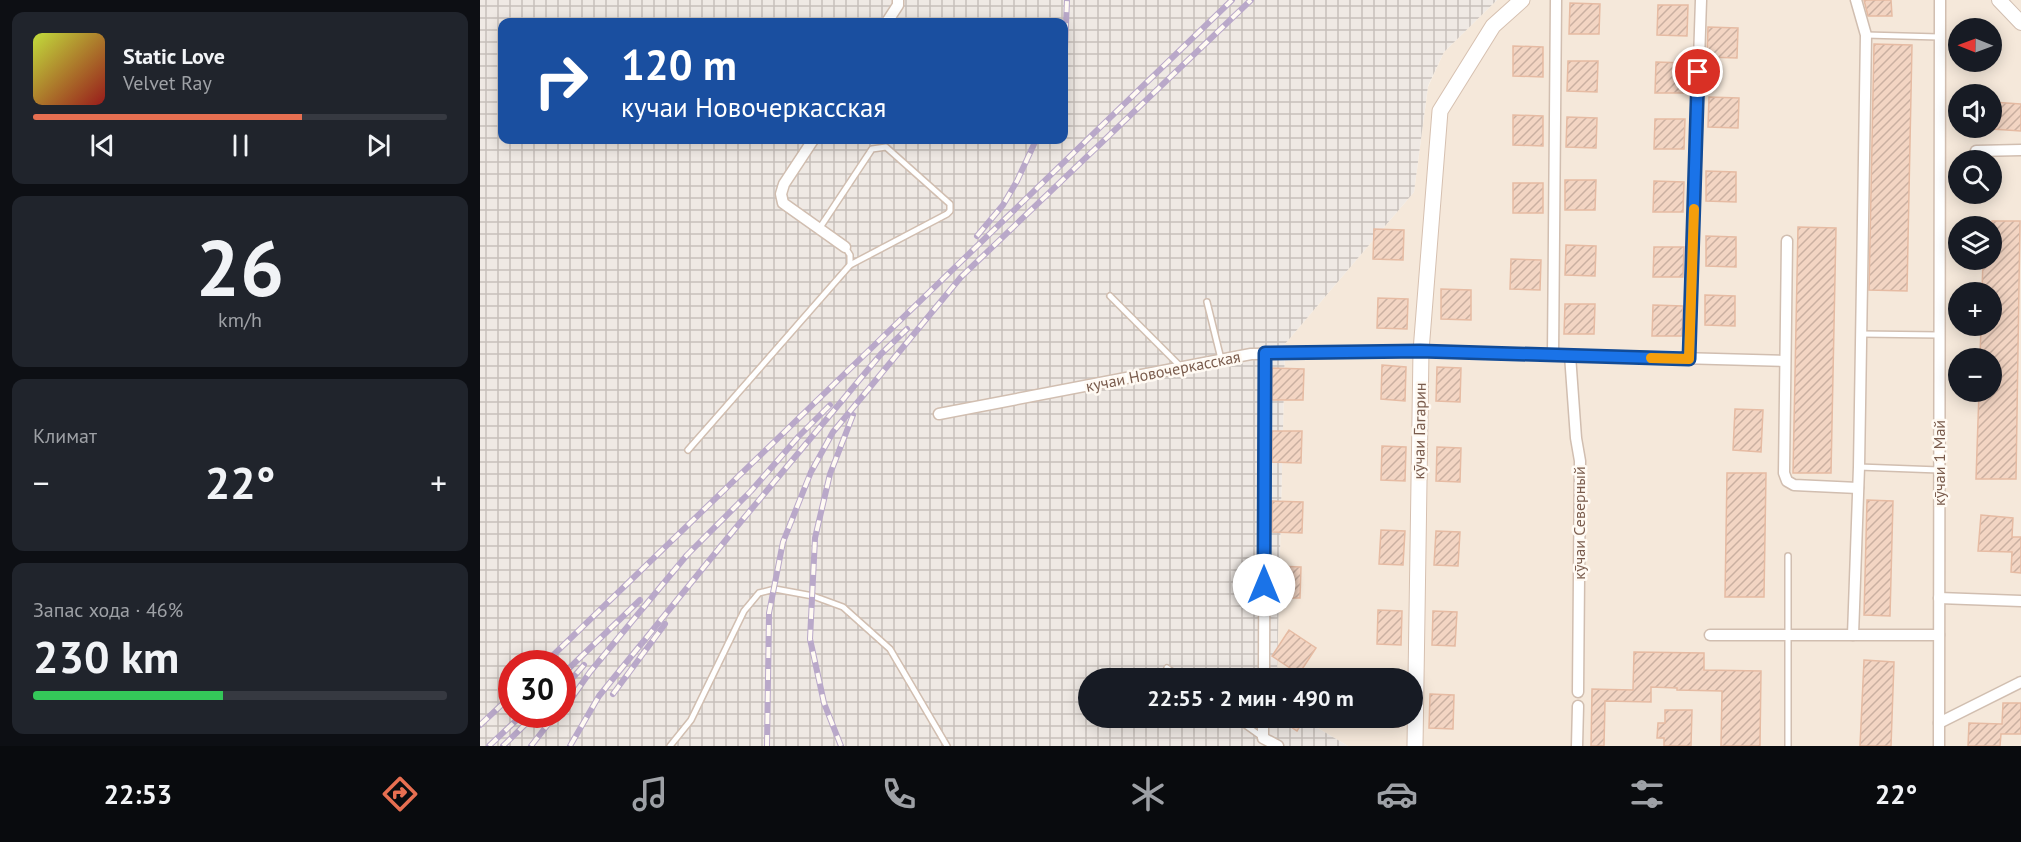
<!DOCTYPE html>
<html lang="ru">
<meta charset="utf-8">
<style>
:root{--surface:#171b24;--page:#20242c;--text:#f1f3f6;--muted:#9ea1a6;--line:#363941;--accent:#e76f51}
body{margin:0;font-family:"PT Sans",sans-serif;background:var(--page);color:var(--text);height:100vh;display:flex;flex-direction:column;font-size:22px;white-space:nowrap}
*{box-sizing:border-box;margin:0}
p{font-size:20px;color:var(--muted)}
.icon{flex:none;width:33px;height:33px;fill:none;stroke:currentColor;stroke-width:2;stroke-linecap:round;stroke-linejoin:round}
.map{position:relative;flex:1;overflow:hidden}
.drawer{display:flex;flex-direction:column;gap:12px;padding:12px;background:#0d0f14;width:480px}
.drawer>*{flex:none}
.top-card{position:absolute;left:18px;top:18px;width:570px;height:126px;border-radius:12px;box-shadow:0 3px 15px #0003;background:#1a4fa0;color:#fff;overflow:hidden}
.needle{width:39px;rotate:271deg}
.buttons{position:absolute;left:1468px;top:18px;display:grid;gap:12px}
.buttons a{display:grid;place-items:center;width:54px;height:54px;border-radius:50%;background:var(--surface);box-shadow:0 3px 15px #0003;font-size:30px}
.speed{position:absolute;left:18px;top:650px;display:flex;gap:12px;font-size:30px;font-weight:700;text-align:center}
.speed>*{display:grid;place-content:center;width:78px;height:78px;border-radius:50%;background:var(--surface);box-shadow:0 3px 15px #0003;line-height:1}
.speed .limit{border:9px solid #d22;background:#fff;color:#111}
.pin{position:absolute;display:grid;place-items:center;width:51px;height:51px;color:#fff;margin:-26px;border:3px solid #fff;border-radius:50%;box-shadow:0 2px 6px #0007}
.me{position:absolute;width:66px;margin:-33px;rotate:0deg;stroke-linejoin:round;filter:drop-shadow(0 0 4px #0008)}
.turn{display:flex;align-items:center;gap:21px;height:126px;padding:0 24px;font-size:27px}
.turn .icon{width:78px;height:78px;stroke-width:2.5}
.turn b{display:block;font-size:42px;line-height:51px}
.big{font-size:45px;font-weight:700;line-height:1.1}
.drawer .card{flex:1;display:flex;flex-direction:column;justify-content:center;gap:9px;min-width:0;padding:0 21px;border-radius:12px;background:var(--page)}
.drawer .dial{align-items:center;gap:0}
.dial b{font-size:78px;line-height:1}
.song{display:flex;align-items:center;gap:18px}
.cover{width:72px;height:72px;border-radius:9px;background:linear-gradient(135deg,hsl(70 70% 55%),hsl(0 70% 35%))}
.played{height:6px;border-radius:3px;background:linear-gradient(90deg,var(--accent) 65%,var(--line) 65%)}
.keys{display:flex;justify-content:space-around;direction:ltr}
.heat{display:flex;justify-content:space-between;align-items:center;font-size:33px;direction:ltr}
.charge{height:9px;border-radius:4px;background:linear-gradient(90deg,#34c759 46%,var(--line) 0)}
.trip{position:absolute;left:598px;top:668px;width:345px;height:60px;border-radius:30px;background:var(--surface);box-shadow:0 3px 15px #0003;font-weight:700;line-height:60px;text-align:center}
.dock{display:flex;height:96px;justify-content:space-around;align-items:center;background:#090b0e;color:var(--muted)}
.dock .icon{width:42px;height:42px}
.dock .current{color:var(--accent)}
.dock b{font-size:27px;color:var(--text)}
main{display:flex;flex:1;min-height:0}
.map>svg:first-child{display:block}
.residential{fill:#f5e8da;fill-rule:evenodd}
.industrial{fill:url(#industrial-grid);fill-rule:evenodd}
.building{fill:url(#building-hatch);stroke:#e6bba3;stroke-width:1.5}
.lines{fill:none;stroke-linecap:round;stroke-linejoin:round}
.service-casing{stroke:#d1beb0;stroke-width:8}
.minor-casing{stroke:#d1beb0;stroke-width:13}
.tertiary-casing{stroke:#d1beb0;stroke-width:16}
.secondary-casing{stroke:#d6c0b0;stroke-width:17}
.service{stroke:#fff;stroke-width:5}
.minor{stroke:#fff;stroke-width:10}
.tertiary{stroke:#fff;stroke-width:14}
.secondary{stroke:#fff;stroke-width:15}
.rail-casing{stroke:#b9a8c9;stroke-width:6}
.rail{stroke:#fffaf3;stroke-width:4;stroke-dasharray:11;stroke-linecap:butt}
.route-casing{stroke:#114b97;stroke-width:15}
.route{stroke:#1a73e8;stroke-width:10}
.slow{stroke:#f59e0b;stroke-width:10}
.labels{text-anchor:middle;stroke-width:5;stroke-linejoin:round;paint-order:stroke}
.street-label{font-size:16px;fill:#7a5c4d;stroke:#fffaf3}
</style>
<main>
<section class="drawer">
<div class="card">
<div class="song"><i class="cover"></i><div><b>Static Love</b><p>Velvet Ray</p></div></div>
<div class="played"></div>
<div class="keys"><svg class="icon" aria-label="previous" viewBox="0 0 24 24"><path d="M18 5L8 12l10 7zM5 5v14"/></svg><svg class="icon" aria-label="pause" viewBox="0 0 24 24"><path d="M8 5v14M16 5v14"/></svg><svg class="icon" aria-label="next" viewBox="0 0 24 24"><path d="M6 5l10 7-10 7zM19 5v14"/></svg></div>
</div>
<div class="card dial"><b>26</b><p>km/h</p></div>
<div class="card"><p>Климат</p>
<div class="heat"><a>−</a><b class="big">22°</b><a>+</a></div>
</div>
<div class="card"><p>Запас хода · 46%</p><b class="big">230 km</b><div class="charge"></div></div>
</section>
<div class="map">
<svg width="1541" height="746" viewBox="0 0 1541 746">
<defs>
<pattern id="industrial-grid" width="8" height="8" patternUnits="userSpaceOnUse" patternTransform="scale(1.5)"><rect width="8" height="8" fill="#efe9e4"/><path d="M0 4h8M4 0v8" fill="none" stroke="#c7c0bb"/></pattern>
<pattern id="building-hatch" width="6" height="6" patternUnits="userSpaceOnUse" patternTransform="scale(1.5)"><rect width="6" height="6" fill="#f3d5c3"/><path d="M-1 1l2-2M0 6l6-6M5 7l2-2" fill="none" stroke="#cab0a1"/></pattern>
</defs>
<rect width="100%" height="100%" fill="#fdf6ec"/>
<!-- residential -->
<path class="residential" d="M1017,0h524v746h-673l-49,-29h114v-39h-136l8,-334 129,-152 14,-105 16,-35zM1479,28h33v34h-33zM1479,94h33v34h-33zM1479,160h33v34h-33zM1479,226h33v34h-33zM1479,292h33v34h-33zM1479,358h33v34h-33z"/>
<!-- industrial -->
<path class="industrial" d="M0,0h1017l-53,52 -16,34 -14,106 -129,152 -8,334h-188v39h210l49,29h-868zM22,22h562v118h-562zM32,663h50v51h-50z"/>
<!-- building -->
<g class="building">
<path d="M1384,0h27l1,16h-24z"/>
<path d="M1090,3l30,1 -1,30h-30z"/>
<path d="M1178,5h30l-1,31 -30,-1z"/>
<path d="M1228,27l30,1 -1,30 -30,-1z"/>
<path d="M1394,44l38,1 -5,246 -38,-1z"/>
<path d="M1033,46l30,1v30l-30,-1z"/>
<path d="M1088,61h30l-1,31 -30,-1z"/>
<path d="M1176,62l30,1 -1,30h-30z"/>
<path d="M1229,97l30,1 -1,30 -30,-1z"/>
<path d="M1512,102l29,2v27l-29,-2z"/>
<path d="M1033,115l30,1v30l-30,-1z"/>
<path d="M1087,117l30,1 -1,30 -30,-1z"/>
<path d="M1175,119h30l-1,30h-30z"/>
<path d="M1226,171l30,1v30l-30,-1z"/>
<path d="M1085,180h31l-1,30h-30z"/>
<path d="M1174,181l30,1 -1,30h-30z"/>
<rect x="1033" y="183" width="30" height="30"/>
<path d="M1512,221h28l-4,258h-40l3,-87h13v-34h-12l1,-32h11v-34h-10l1,-32h9z"/>
<path d="M1318,227l38,1 -5,245h-38z"/>
<path d="M894,229l30,1 -1,30 -30,-1z"/>
<path d="M1226,236l30,1v30l-30,-1z"/>
<path d="M1086,245l30,1 -1,30 -30,-1z"/>
<path d="M1174,247h30l-1,30h-30z"/>
<path d="M1031,259l30,1 -1,30 -30,-1z"/>
<path d="M961,289l30,1v30l-30,-1z"/>
<path d="M1225,295l30,1v30l-30,-1z"/>
<path d="M898,298l30,1 -1,30 -30,-1z"/>
<path d="M1085,304h30l-1,30h-30z"/>
<path d="M1173,305l30,1 -1,30h-30z"/>
<path d="M902,365l24,2 -1,34 -24,-2z"/>
<path d="M957,367l24,1 -1,34 -24,-1z"/>
<path d="M792,368l32,1 -1,31h-31z"/>
<path d="M1255,409l28,1 -2,42 -28,-2z"/>
<path d="M792,431h30l-1,32 -29,-1z"/>
<path d="M902,446l24,1 -1,34 -24,-1z"/>
<path d="M957,447l24,1 -1,34 -24,-1z"/>
<path d="M1247,473h39l-2,124h-39z"/>
<path d="M1387,500l26,1 -3,115 -26,-1z"/>
<path d="M792,501l31,1 -1,31 -30,-1z"/>
<path d="M1501,515l32,3 -1,19h9v36l-10,-1 1,-20 -34,-1z"/>
<path d="M901,530l24,1 -2,34 -24,-1z"/>
<path d="M956,531l24,1 -2,34 -24,-1z"/>
<path d="M792,566l29,1 -1,31h-28z"/>
<path d="M898,610l24,1 -1,34 -24,-1z"/>
<path d="M953,611l24,1 -2,34 -23,-1z"/>
<path d="M809,630l27,18 -17,26 -27,-18z"/>
<path d="M1154,652l70,1v17l57,1 -1,75h-39l1,-55 -45,-1v-2l-26,-1v15l-46,-1 -1,45h-13l1,-57 41,1z"/>
<path d="M1384,660l30,2 -3,84h-31z"/>
<path d="M950,694l24,1 -1,34 -24,-1z"/>
<path d="M1523,703h18v31h-20l-1,12h-32l1,-23 33,1z"/>
<path d="M1185,710h27l-1,36h-27v-8h-7l1,-15h7z"/>
<path d="M796,717h30l-9,14z"/>
<path d="M879,717h39v10l-40,-1z"/>
</g>
<g class="lines">
<!-- service casing -->
<g class="service-casing">
<g id="service">
<path d="M1386,35l73,2"/>
<path d="M339,229l53,-80 14,-2 64,57v7l-3,3 -97,51"/>
<path d="M630,296l71,71"/>
<path d="M727,302l14,57"/>
<path d="M1382,334l77,1"/>
<path d="M208,450l162,-185v-10l-5,-8"/>
<path d="M1379,467l80,3"/>
<path d="M687,668l14,10"/>
<path d="M754,717l28,20"/>
<path d="M190,746l21,-26 53,-109 15,-18 16,-4 38,7 30,11 47,42 57,97"/>
<path d="M1308,746v-190"/>
</g>
</g>
<!-- minor casing -->
<g class="minor-casing">
<g id="minor">
<path d="M407,22l11,-17v-5"/>
<path d="M333,140l-29,44 -3,10 2,9 62,44"/>
<path d="M1496,151l45,-1"/>
<path d="M1307,241l-3,232 3,8 7,4 64,3"/>
<path d="M1073,355l3,-355"/>
<path d="M1090,355l6,83 4,23 -2,231"/>
<path d="M1209,359l12,-359"/>
<path d="M459,414l312,-60 170,-3 364,10"/>
<path d="M1459,598l82,3"/>
<path d="M1230,635h229"/>
<path d="M1373,635l6,-168 7,-432 -10,-35"/>
<path d="M784,678l1,-325"/>
<path d="M783,717v21l15,8"/>
<path d="M1459,723l82,-41"/>
<path d="M1097,746l1,-40"/>
<path d="M1459,746l1,-746"/>
</g>
</g>
<!-- tertiary casing -->
<g class="tertiary-casing">
<path id="tertiary" d="M1519,0l22,23"/>
</g>
<!-- secondary casing -->
<g class="secondary-casing">
<path id="secondary" d="M935,746l6,-395 19,-240 53,-85 29,-26"/>
</g>
<!-- service -->
<use href="#service" class="service"/>
<!-- minor -->
<use href="#minor" class="minor"/>
<!-- tertiary -->
<use href="#tertiary" class="tertiary"/>
<!-- secondary -->
<use href="#secondary" class="secondary"/>
<!-- rail casing -->
<g class="rail-casing">
<g id="rail">
<path d="M584,56l1,-7 2,-49"/>
<path d="M497,236l26,-31 14,-24 19,-41"/>
<path d="M65,663l687,-663"/>
<path d="M82,675l78,-75"/>
<path d="M82,690l22,-25"/>
<path d="M133,694l52,-70"/>
<path d="M82,712l28,-40 97,-117 64,-64 48,-55 31,-31"/>
<path d="M0,725l32,-30"/>
<path d="M9,746l34,-32"/>
<path d="M23,746l33,-32"/>
<path d="M51,746l25,-32"/>
<path d="M90,746l29,-50 135,-166 147,-176 26,-25"/>
<path d="M287,746l2,-133 14,-71 28,-70 22,-40 128,-155 290,-277"/>
<path d="M361,746l-17,-43 -14,-64 5,-101 15,-64 23,-59"/>
</g>
</g>
<!-- rail -->
<use href="#rail" class="rail"/>
</g>
<g class="lines">
<!-- route casing -->
<g class="route-casing">
<path id="route" d="M784,585l1,-232 155,-2 269,8 9,-287"/>
</g>
<!-- route -->
<use href="#route" class="route"/>
<!-- slow -->
<path class="slow" d="M1171,358l38,1 5,-150"/>
</g>
<g class="labels">
<!-- street labels -->
<g class="street-label">
<text transform="translate(683 371) rotate(-11)" y="6">кучаи Новочеркасская</text>
<text transform="translate(939 431) rotate(-89)" y="6">кӯчаи Гагарин</text>
<text transform="translate(1459 463) rotate(-90)" y="6">кӯчаи 1 Май</text>
<text transform="translate(1099 523) rotate(-90)" y="6">кӯчаи Северный</text>
</g>
</g>
</svg>
<div class="buttons">
<a><svg class="needle" viewBox="-14 -14 28 28"><path d="M0-13l5 13h-10z" fill="#e53935"/><path d="M0 13l5-13h-10z" fill="#9ea1a6"/></svg></a>
<a><svg class="icon" aria-label="sound" viewBox="0 0 24 24"><path d="M4 9h4l5-4v14l-5-4H4zM17 9q2 3 0 6"/></svg></a>
<a><svg class="icon" aria-label="search" viewBox="0 0 24 24"><circle cx="10" cy="10" r="6"/><path d="M15 15l6 6"/></svg></a>
<a><svg class="icon" aria-label="layers" viewBox="0 0 24 24"><path d="M12 4l9 5-9 5-9-5zM3 14l9 5 9-5"/></svg></a>
<a>+</a>
<a>−</a>
</div>
<div class="speed"><div class="limit">30</div></div>
<div class="pin" style="left:1218px;top:72px;background:#d93025"><svg class="icon" aria-label="arrive" viewBox="0 0 24 24"><path d="M6 21V4h12l-3 4 3 4H6"/></svg></div>
<svg class="me" style="left:784px;top:585px" viewBox="-20 -20 40 40"><circle r="19" fill="#fff"/><path d="M0-13L10 11 0 6-10 11z" fill="#1a73e8"/></svg>
<div class="trip">22:55 · 2 мин · 490 m</div>
<div class="top-card">
<div class="turn"><svg class="icon" aria-label="right" viewBox="0 0 24 24"><path d="M7 20v-9h11M14 6l5 5-5 5"/></svg><div><b>120 m</b>кучаи Новочеркасская</div></div>
</div>
</div>
</main>
<nav class="dock">
<b>22:53</b>
<svg class="icon current" aria-label="directions" viewBox="0 0 24 24"><path d="M12 3l9 9-9 9-9-9zM9 14v-3h6M13 9l2 2-2 2"/></svg>
<svg class="icon" aria-label="music" viewBox="0 0 24 24"><path d="M9 18V5l10-2v13"/><circle cx="6" cy="18" r="3"/><circle cx="16" cy="16" r="3"/></svg>
<svg class="icon" aria-label="phone" viewBox="0 0 24 24"><path d="M5 4h4l2 5-3 2q2 4 5 5l2-3 5 2v4C11 20 4 13 5 4z"/></svg>
<svg class="icon" aria-label="climate" viewBox="0 0 24 24"><path d="M12 3v18M4 7l16 10M4 17L20 7"/></svg>
<svg class="icon" aria-label="car" viewBox="0 0 24 24"><path d="M5 17H2v-5l4-1 3-4h7l3 4 3 1v5h-3M9 17h6M6 11h13"/><circle cx="7" cy="17" r="2"/><circle cx="17" cy="17" r="2"/></svg>
<svg class="icon" aria-label="filters" viewBox="0 0 24 24"><path d="M4 7h16M4 17h16"/><circle cx="9" cy="7" r="2"/><circle cx="15" cy="17" r="2"/></svg>
<b>22°</b>
</nav>
